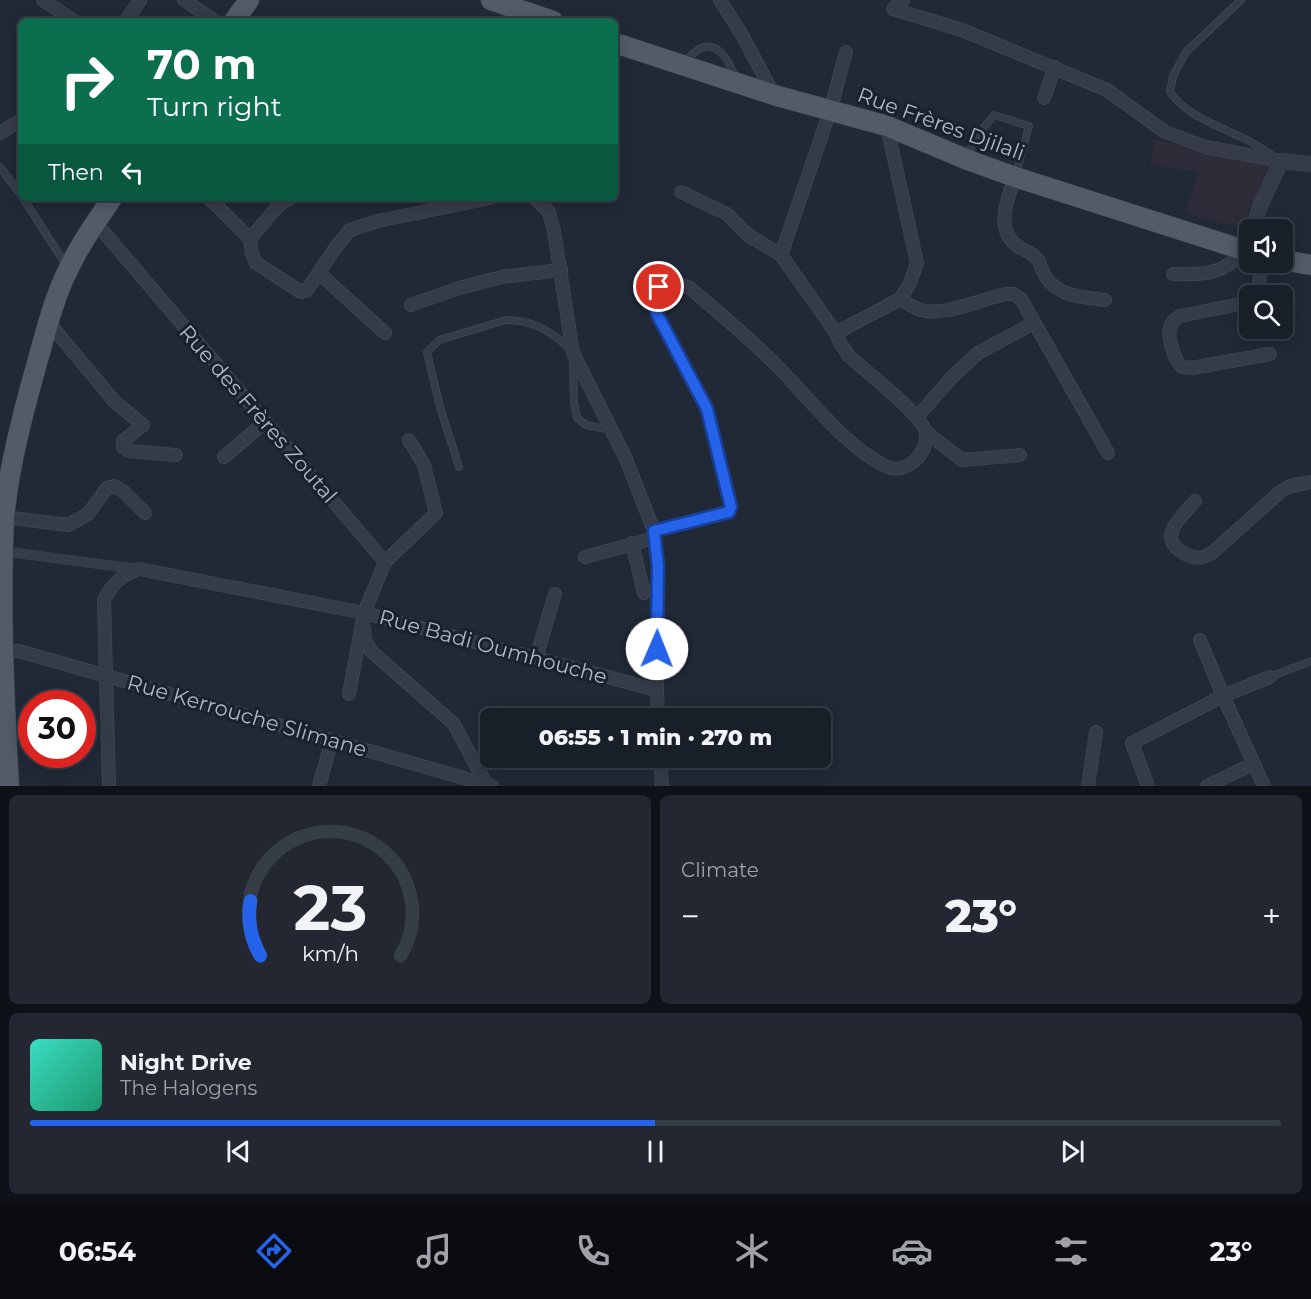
<!DOCTYPE html>
<meta charset="utf-8">
<style>
:root{--surface:#191f29;--page:#222731;--text:#f1f3f6;--muted:#9fa2a8;--line:#373d46;--accent:#2563eb}
body{margin:0;font-family:Montserrat,sans-serif;background:var(--page);color:var(--text);height:100vh;display:flex;flex-direction:column;font-size:22px;white-space:nowrap}
*{box-sizing:border-box;margin:0}
p{font-size:20px;color:var(--muted)}
.icon{flex:none;width:33px;height:33px;fill:none;stroke:currentColor;stroke-width:2;stroke-linecap:round;stroke-linejoin:round}
.map{position:relative;height:786px;overflow:hidden}
.details{display:flex;flex-direction:column;gap:9px;padding:9px;background:#0e1117;flex:1}
.details>*{flex:none}
.banner{position:absolute;left:18px;top:18px;width:600px;height:183px;border-radius:9px;box-shadow:0 3px 15px #0003,0 0 0 2px var(--line);background:#0b6e4f;color:#fff;overflow:hidden}
.controls{position:absolute;left:1239px;top:219px;display:grid;gap:12px}
.controls a{display:grid;place-items:center;width:54px;height:54px;border-radius:9px;background:var(--surface);box-shadow:0 3px 15px #0003,0 0 0 2px var(--line);font-size:30px}
.speed{position:absolute;left:18px;top:690px;display:flex;gap:12px;font-size:30px;font-weight:700;text-align:center}
.speed>*{display:grid;place-content:center;width:78px;height:78px;border-radius:50%;background:var(--surface);box-shadow:0 3px 15px #0003,0 0 0 2px var(--line);line-height:1}
.speed .limit{border:9px solid #d22;background:#fff;color:#111}
.pin{position:absolute;display:grid;place-items:center;width:51px;height:51px;color:#fff;margin:-26px;border:3px solid #fff;border-radius:50%;box-shadow:0 2px 6px #0007}
.me{position:absolute;width:66px;margin:-33px;rotate:1deg;stroke-linejoin:round;filter:drop-shadow(0 0 4px #0008)}
.turn{display:flex;align-items:center;gap:21px;height:126px;padding:0 30px;font-size:27px}
.turn .icon{width:78px;height:78px;stroke-width:2.5}
.turn b{display:block;font-size:42px;line-height:51px}
.then{display:flex;align-items:center;height:57px;padding:0 30px;background:#0003;gap:12px;font-size:22px}
.big{font-size:45px;font-weight:800;line-height:1.1}
.details .card{flex:1;display:flex;flex-direction:column;justify-content:center;gap:9px;min-width:0;padding:0 21px;border-radius:9px;background:var(--page)}
.details .dial{align-items:center;gap:0}
.dial svg{height:156px;overflow:visible;fill:none;stroke:var(--line);stroke-width:7;stroke-linecap:round;text-anchor:middle}
.dial text{fill:var(--text);stroke:none}
.song{display:flex;align-items:center;gap:18px}
.cover{width:72px;height:72px;border-radius:9px;background:linear-gradient(135deg,hsl(170 70% 55%),hsl(160 70% 35%))}
.played{height:6px;border-radius:3px;background:linear-gradient(90deg,var(--accent) 50%,var(--line) 50%)}
.keys{display:flex;justify-content:space-around;direction:ltr}
.heat{display:flex;justify-content:space-between;align-items:center;font-size:33px;direction:ltr}
.details .tiles{flex:1;display:grid;gap:9px;grid-template-columns:1fr 1fr}
.card:last-child{grid-column:span 2}
.trip{position:absolute;left:480px;top:708px;width:351px;height:60px;border-radius:9px;background:var(--surface);box-shadow:0 3px 15px #0003,0 0 0 2px var(--line);font-weight:800;line-height:60px;text-align:center}
.dock{display:flex;height:96px;justify-content:space-around;align-items:center;background:#0a0c10;color:var(--muted)}
.dock .icon{width:42px;height:42px}
.dock .current{color:var(--accent)}
.dock b{font-size:27px;color:var(--text)}
.map>svg:first-child{display:block}
.medical{fill:#2f2c39}
.lines{fill:none;stroke-linecap:round;stroke-linejoin:round}
.service-casing{stroke:#3e4451;stroke-width:8}
.pedestrian-casing{stroke:#3e4451;stroke-width:10}
.minor-casing{stroke:#3e4451;stroke-width:14}
.tertiary-casing{stroke:#3e4451;stroke-width:16}
.primary-casing{stroke:#3e4451;stroke-width:21}
.service{stroke:#353b48;stroke-width:6}
.pedestrian{stroke:#353b48;stroke-width:9}
.minor{stroke:#353b48;stroke-width:12}
.tertiary{stroke:#353b48;stroke-width:15}
.primary{stroke:#535a68;stroke-width:20}
.route-casing{stroke:#184099;stroke-width:15}
.route{stroke:#2563eb;stroke-width:10}
.labels{text-anchor:middle;stroke-width:6;stroke-linejoin:round;paint-order:stroke}
.street-label{font-size:21px;fill:#afb6c4;stroke:#1a202c}
</style>
<div class="map">
<svg width="1311" height="786" viewBox="0 0 1311 786">
<rect width="100%" height="100%" fill="#212937"/>
<!-- medical -->
<path class="medical" d="M1155,140l115,22 -28,66 -57,-15 14,-41 -49,-8z"/>
<g class="lines">
<!-- service casing -->
<g class="service-casing">
<g id="service">
<path d="M1241,0l-55,52 -13,24 -3,16c16,23 46,33 71,45 11,5 22,12 32,19"/>
<path d="M685,63c22,-30 39,-15 50,14"/>
<path d="M969,157l4,-16 21,-26 35,11 -13,47"/>
<path d="M0,167l21,28"/>
<path d="M23,198l43,67"/>
<path d="M573,360l1,43 3,15 9,7 25,5"/>
<path d="M459,467l-19,-60 -13,-55 12,-12 67,-20c26,0 48,12 65,31"/>
<path d="M1270,677l41,-16"/>
</g>
</g>
<!-- pedestrian casing -->
<g class="pedestrian-casing">
<path id="pedestrian" d="M2,551l135,18"/>
</g>
<!-- minor casing -->
<g class="minor-casing">
<g id="minor">
<path d="M43,0l31,21"/>
<path d="M184,0l31,21"/>
<path d="M720,0l21,33 33,62"/>
<path d="M903,0l-10,9 69,21 145,60 58,42 41,15 75,14"/>
<path d="M126,21l14,-21"/>
<path d="M1044,98l11,-31"/>
<path d="M0,133l21,-13"/>
<path d="M1015,177c-7,20 -20,50 0,67 7,6 17,8 23,16 3,5 4,12 8,17 13,20 38,20 59,23"/>
<path d="M209,198l41,41 28,-33 12,-8"/>
<path d="M535,198l14,14 5,19 19,122 53,106 28,72 4,35 -1,124 1,28"/>
<path d="M96,223l289,339 -21,51 -15,81"/>
<path d="M250,239l2,15 4,9 45,29 6,-2 29,-43 14,-17 28,-9 112,-23"/>
<path d="M781,255l49,-144 16,-59"/>
<path d="M319,273l66,60"/>
<path d="M1173,274c31,1 49,1 71,-23"/>
<path d="M1255,296l4,-11 2,-23"/>
<path d="M900,299c6,3 14,9 21,11 20,7 63,-11 84,-16h8l8,5 87,154"/>
<path d="M1250,302l-70,14c-2,1 -7,5 -8,7 -7,11 2,36 10,44l10,1 78,-14"/>
<path d="M411,305l48,-17 43,-11 59,-7"/>
<path d="M49,323l66,79 28,23 -20,16v6l6,4 47,4"/>
<path d="M836,333l64,-34 10,-16 7,-20 -30,-137"/>
<path d="M917,417l36,-41 25,-23 56,-30"/>
<path d="M926,432l36,28 58,-5"/>
<path d="M224,457l41,-35"/>
<path d="M1195,501c-7,9 -19,19 -23,30 -6,16 18,29 31,26 4,-1 6,-3 9,-4l68,-61 10,-6 21,-4"/>
<path d="M4,517l64,8 20,-11 19,-26 7,-2 9,5 22,22"/>
<path d="M654,531l75,-19 2,-5 -24,-98 -50,-95 -4,-16 6,-11 16,-4 15,5c30,26 61,51 88,79 33,33 66,78 107,99 20,10 44,-12 41,-33 -4,-19 -61,-62 -77,-77l-8,-12 -5,-11 -55,-78 -33,-20 -21,-21 -46,-22"/>
<path d="M632,543l12,50"/>
<path d="M585,557l70,-19"/>
<path d="M385,562l51,-49 -12,-48 -15,-25"/>
<path d="M364,629l1,11 6,11 83,73 33,62"/>
<path d="M1200,640l23,56 41,90"/>
<path d="M0,652l19,-1 473,135"/>
<path d="M536,658l19,-64"/>
<path d="M660,758l2,28"/>
<path d="M109,786l-5,-186c9,-17 17,-25 35,-31l225,44 293,77"/>
<path d="M319,786l13,-46"/>
<path d="M1088,786l8,-54"/>
<path d="M1148,786l-16,-43 91,-47 47,-19"/>
<path d="M1207,786l46,-22"/>
</g>
</g>
<!-- tertiary casing -->
<g class="tertiary-casing">
<path id="tertiary" d="M1252,230l9,-26 20,-43 30,3"/>
</g>
<!-- primary casing -->
<g class="primary-casing">
<g id="primary">
<path d="M491,0l62,21"/>
<path d="M234,21l15,-21"/>
<path d="M615,43l159,52 113,31 81,34 47,17 235,75"/>
<path d="M1282,260l29,5"/>
<path d="M9,786c-5,-89 -9,-179 -5,-268 5,-52 19,-105 33,-155 9,-32 17,-66 32,-95 11,-25 28,-47 43,-70"/>
</g>
</g>
<!-- service -->
<use href="#service" class="service"/>
<!-- pedestrian -->
<use href="#pedestrian" class="pedestrian"/>
<!-- minor -->
<use href="#minor" class="minor"/>
<!-- tertiary -->
<use href="#tertiary" class="tertiary"/>
<!-- primary -->
<use href="#primary" class="primary"/>
</g>
<g class="lines">
<!-- route casing -->
<g class="route-casing">
<path id="route" d="M657,649l1,-83 -4,-35 75,-19 2,-5 -24,-98 -50,-95 -4,-16 6,-11"/>
</g>
<!-- route -->
<use href="#route" class="route"/>
</g>
<g class="labels">
<!-- street labels -->
<g class="street-label">
<text transform="translate(941 124) rotate(20)" y="7">Rue Frères Djilali</text>
<text transform="translate(258 414) rotate(49)" y="7">Rue des Frères Zoutal</text>
<text transform="translate(493 647) rotate(15)" y="7">Rue Badi Oumhouche</text>
<text transform="translate(247 716) rotate(16)" y="7">Rue Kerrouche Slimane</text>
</g>
</g>
</svg>
<div class="controls">
<a><svg class="icon" aria-label="sound" viewBox="0 0 24 24"><path d="M4 9h4l5-4v14l-5-4H4zM17 9q2 3 0 6"/></svg></a>
<a><svg class="icon" aria-label="search" viewBox="0 0 24 24"><circle cx="10" cy="10" r="6"/><path d="M15 15l6 6"/></svg></a>
</div>
<div class="speed"><div class="limit">30</div></div>
<div class="pin" style="left:659px;top:287px;background:#d93025"><svg class="icon" aria-label="arrive" viewBox="0 0 24 24"><path d="M6 21V4h12l-3 4 3 4H6"/></svg></div>
<svg class="me" style="left:657px;top:649px" viewBox="-20 -20 40 40"><circle r="19" fill="#fff"/><path d="M0-13L10 11 0 6-10 11z" fill="#2563eb"/></svg>
<div class="trip">06:55 · 1 min · 270 m</div>
<div class="banner">
<div class="turn"><svg class="icon" aria-label="right" viewBox="0 0 24 24"><path d="M7 20v-9h11M14 6l5 5-5 5"/></svg><div><b>70 m</b>Turn right</div></div>
<div class="then">Then<svg class="icon" aria-label="left" viewBox="0 0 24 24"><path d="M17 20v-9H6M10 6l-5 5 5 5"/></svg></div>
</div>
</div>
<section class="details">
<div class="tiles">
<div class="card dial"><svg viewBox="0 0 100 80">
<path d="M14 69A42 42 0 1 1 86 69"/>
<path d="M14 69A42 42 0 0 1 9 41" stroke="#2563eb"/>
<text x="50" y="56" font-size="32" font-weight="700">23</text>
<text x="50" y="72" font-size="11">km/h</text>
</svg></div>
<div class="card"><p>Climate</p>
<div class="heat"><a>−</a><b class="big">23°</b><a>+</a></div>
</div>
<div class="card">
<div class="song"><i class="cover"></i><div><b>Night Drive</b><p>The Halogens</p></div></div>
<div class="played"></div>
<div class="keys"><svg class="icon" aria-label="previous" viewBox="0 0 24 24"><path d="M18 5L8 12l10 7zM5 5v14"/></svg><svg class="icon" aria-label="pause" viewBox="0 0 24 24"><path d="M8 5v14M16 5v14"/></svg><svg class="icon" aria-label="next" viewBox="0 0 24 24"><path d="M6 5l10 7-10 7zM19 5v14"/></svg></div>
</div>
</div>
</section>
<nav class="dock">
<b>06:54</b>
<svg class="icon current" aria-label="directions" viewBox="0 0 24 24"><path d="M12 3l9 9-9 9-9-9zM9 14v-3h6M13 9l2 2-2 2"/></svg>
<svg class="icon" aria-label="music" viewBox="0 0 24 24"><path d="M9 18V5l10-2v13"/><circle cx="6" cy="18" r="3"/><circle cx="16" cy="16" r="3"/></svg>
<svg class="icon" aria-label="phone" viewBox="0 0 24 24"><path d="M5 4h4l2 5-3 2q2 4 5 5l2-3 5 2v4C11 20 4 13 5 4z"/></svg>
<svg class="icon" aria-label="climate" viewBox="0 0 24 24"><path d="M12 3v18M4 7l16 10M4 17L20 7"/></svg>
<svg class="icon" aria-label="car" viewBox="0 0 24 24"><path d="M5 17H2v-5l4-1 3-4h7l3 4 3 1v5h-3M9 17h6M6 11h13"/><circle cx="7" cy="17" r="2"/><circle cx="17" cy="17" r="2"/></svg>
<svg class="icon" aria-label="filters" viewBox="0 0 24 24"><path d="M4 7h16M4 17h16"/><circle cx="9" cy="7" r="2"/><circle cx="15" cy="17" r="2"/></svg>
<b>23°</b>
</nav>
